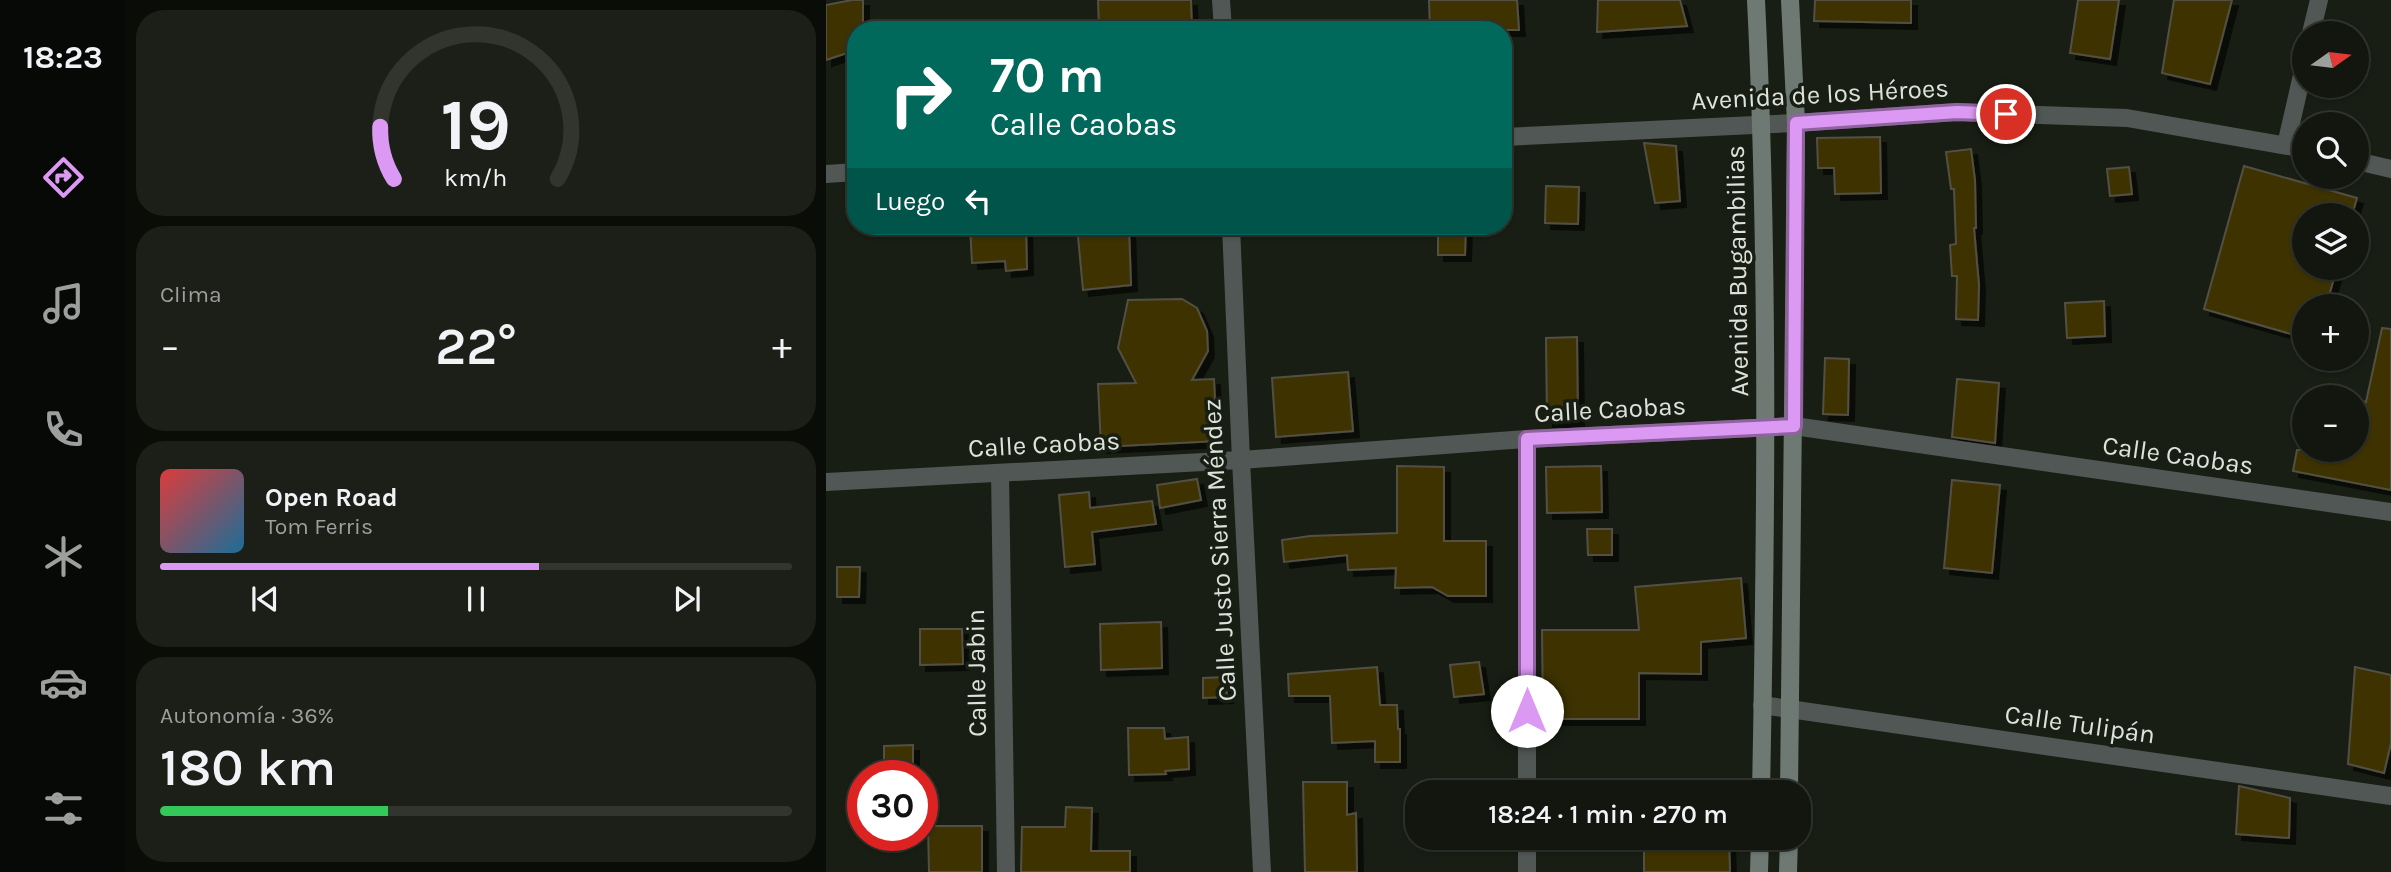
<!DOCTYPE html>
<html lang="es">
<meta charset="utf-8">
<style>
:root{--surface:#12160e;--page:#1b1f17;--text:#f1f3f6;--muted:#9c9f9e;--line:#31352e;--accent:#dc99f4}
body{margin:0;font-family:Karla,sans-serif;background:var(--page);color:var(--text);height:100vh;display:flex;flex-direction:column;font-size:26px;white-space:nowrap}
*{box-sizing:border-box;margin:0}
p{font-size:23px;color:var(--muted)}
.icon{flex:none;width:38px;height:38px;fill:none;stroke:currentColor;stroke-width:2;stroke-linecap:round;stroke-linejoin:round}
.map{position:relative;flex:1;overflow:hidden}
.sheet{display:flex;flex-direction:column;gap:10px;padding:10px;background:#0a0c08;width:700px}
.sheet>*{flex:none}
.guide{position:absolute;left:21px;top:21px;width:665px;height:214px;border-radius:28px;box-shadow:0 2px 5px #0004,0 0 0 2px var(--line);background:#00695c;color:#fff;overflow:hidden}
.needle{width:46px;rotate:76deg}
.controls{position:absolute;left:1466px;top:21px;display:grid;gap:14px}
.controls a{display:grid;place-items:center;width:77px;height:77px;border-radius:50%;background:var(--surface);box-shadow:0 2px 5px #0004,0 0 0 2px var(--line);font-size:35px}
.speed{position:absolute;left:21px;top:760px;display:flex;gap:14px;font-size:35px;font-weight:700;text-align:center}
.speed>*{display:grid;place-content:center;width:91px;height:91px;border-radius:50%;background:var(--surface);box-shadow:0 2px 5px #0004,0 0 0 2px var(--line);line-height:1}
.speed .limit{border:10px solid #d22;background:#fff;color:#111}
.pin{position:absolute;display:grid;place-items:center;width:60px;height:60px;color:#fff;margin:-30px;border:4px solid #fff;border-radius:50%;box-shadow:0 2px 7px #0007}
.me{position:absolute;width:77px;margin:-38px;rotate:0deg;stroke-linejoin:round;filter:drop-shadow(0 0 5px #0008)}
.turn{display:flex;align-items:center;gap:24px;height:147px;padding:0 28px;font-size:32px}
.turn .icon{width:91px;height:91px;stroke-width:2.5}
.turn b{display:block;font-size:49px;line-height:60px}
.then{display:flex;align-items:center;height:66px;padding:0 28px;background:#0003;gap:14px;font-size:26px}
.big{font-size:52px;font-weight:600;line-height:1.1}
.sheet .widget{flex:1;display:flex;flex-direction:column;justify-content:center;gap:10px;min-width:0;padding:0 24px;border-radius:28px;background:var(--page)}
.sheet .dial{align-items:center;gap:0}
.dial svg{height:182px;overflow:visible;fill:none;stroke:var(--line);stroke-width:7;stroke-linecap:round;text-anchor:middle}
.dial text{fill:var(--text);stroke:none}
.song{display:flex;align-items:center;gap:21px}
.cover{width:84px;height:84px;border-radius:10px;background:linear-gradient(135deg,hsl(0 70% 55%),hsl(200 70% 35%))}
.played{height:7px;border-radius:4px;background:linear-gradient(90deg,var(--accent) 60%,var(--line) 60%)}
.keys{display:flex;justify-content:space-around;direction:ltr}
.heat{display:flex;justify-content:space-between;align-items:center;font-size:38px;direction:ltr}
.charge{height:10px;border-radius:5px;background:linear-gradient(90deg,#34c759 36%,var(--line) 0)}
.trip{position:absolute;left:579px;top:780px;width:406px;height:70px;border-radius:28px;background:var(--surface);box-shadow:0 2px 5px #0004,0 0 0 2px var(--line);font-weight:600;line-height:70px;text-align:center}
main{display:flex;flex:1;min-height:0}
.tab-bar{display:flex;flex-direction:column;width:126px;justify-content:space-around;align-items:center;background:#070906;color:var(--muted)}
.tab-bar .icon{width:49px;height:49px}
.tab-bar .on{color:var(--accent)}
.tab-bar b{font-size:32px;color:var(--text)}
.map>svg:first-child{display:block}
.building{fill:#3c3204;stroke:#535042;stroke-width:2;filter:url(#shadow)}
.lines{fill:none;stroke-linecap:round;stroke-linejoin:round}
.minor{stroke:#505754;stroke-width:18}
.tertiary{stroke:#505754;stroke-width:18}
.secondary{stroke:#6e7974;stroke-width:18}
.route-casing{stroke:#8f639f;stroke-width:18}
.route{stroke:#dc99f4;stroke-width:12}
.labels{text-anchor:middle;stroke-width:7;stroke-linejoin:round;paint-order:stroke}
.street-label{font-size:26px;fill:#dde2da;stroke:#181e13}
</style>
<main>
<nav class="tab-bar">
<b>18:23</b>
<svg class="icon on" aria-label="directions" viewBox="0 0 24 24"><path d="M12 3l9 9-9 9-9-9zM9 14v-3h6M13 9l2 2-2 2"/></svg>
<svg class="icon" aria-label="music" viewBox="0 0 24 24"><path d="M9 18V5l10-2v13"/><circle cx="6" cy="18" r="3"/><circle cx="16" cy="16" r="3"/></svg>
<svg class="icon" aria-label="phone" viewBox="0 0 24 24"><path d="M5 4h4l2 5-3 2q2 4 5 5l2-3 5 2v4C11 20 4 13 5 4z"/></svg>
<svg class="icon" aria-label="climate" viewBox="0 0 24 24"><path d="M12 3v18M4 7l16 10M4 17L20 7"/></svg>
<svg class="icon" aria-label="car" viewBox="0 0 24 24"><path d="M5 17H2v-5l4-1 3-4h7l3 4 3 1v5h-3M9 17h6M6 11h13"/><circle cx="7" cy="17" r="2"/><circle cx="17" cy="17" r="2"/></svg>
<svg class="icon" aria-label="filters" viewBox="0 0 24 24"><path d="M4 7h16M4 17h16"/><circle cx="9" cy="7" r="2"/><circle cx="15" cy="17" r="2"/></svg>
</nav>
<section class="sheet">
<div class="widget dial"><svg viewBox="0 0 100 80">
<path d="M14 69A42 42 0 1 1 86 69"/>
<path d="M14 69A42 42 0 0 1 8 46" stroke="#dc99f4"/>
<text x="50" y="56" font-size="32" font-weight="700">19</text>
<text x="50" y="72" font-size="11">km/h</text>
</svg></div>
<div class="widget"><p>Clima</p>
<div class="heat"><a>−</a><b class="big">22°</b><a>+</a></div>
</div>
<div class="widget">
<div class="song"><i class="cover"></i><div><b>Open Road</b><p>Tom Ferris</p></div></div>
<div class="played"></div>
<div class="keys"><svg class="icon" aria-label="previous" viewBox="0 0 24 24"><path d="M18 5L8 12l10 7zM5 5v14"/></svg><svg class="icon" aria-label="pause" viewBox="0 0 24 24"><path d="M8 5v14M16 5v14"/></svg><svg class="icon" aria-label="next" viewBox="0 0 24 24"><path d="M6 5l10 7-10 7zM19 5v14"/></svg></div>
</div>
<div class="widget"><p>Autonomía · 36%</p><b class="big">180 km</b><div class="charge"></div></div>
</section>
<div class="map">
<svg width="1565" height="872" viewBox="0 0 1565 872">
<defs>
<filter id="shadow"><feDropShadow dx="6" dy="6" stdDeviation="0" flood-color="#0009"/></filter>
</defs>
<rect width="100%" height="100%" fill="#181e13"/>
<!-- building -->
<g class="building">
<path d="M26,0h11v30h-7v20l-30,10v-55z"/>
<path d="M272,0h93l1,30h-93z"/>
<path d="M603,0h88l2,30h-89z"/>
<path d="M772,0h82l7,26 -90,6z"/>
<path d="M989,0h96v23l-97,-2z"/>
<path d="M1252,0h41l-9,59 -40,-6z"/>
<path d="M1348,0h58l-22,84 -48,-11z"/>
<path d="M1054,137l1,56 -46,1 -1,-26h-16l-1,-30z"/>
<path d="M818,143l32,3 4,55 -25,2z"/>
<path d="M1145,149l4,31 1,48h-2l5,57 -1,35 -22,-1 1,-43h-5l-2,-31 6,-1 -2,-55h-3l-5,-37z"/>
<path d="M1418,166l113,32 -5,17h-47v53h32l-11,38h-21v32l-101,-29z"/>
<path d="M1303,167l3,27 -22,2 -3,-27z"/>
<path d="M720,186l33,1 -1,37 -33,-1z"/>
<path d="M144,226h56l1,43 -21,2 -1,-10 -33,2z"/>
<path d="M251,226h52l2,59 -48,5z"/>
<path d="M612,226h28l-1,29h-27z"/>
<path d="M356,299l15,9 10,23 1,20 -16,29 22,-1 3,62 -116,6 -3,-63 38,-1 -18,-35 10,-48z"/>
<path d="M1278,301l1,35 -38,2 -2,-35z"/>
<path d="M1556,328l9,1v161l-98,-19 4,-21h60v-50l9,2z"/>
<path d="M751,337l1,84h-31l-1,-83z"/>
<path d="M999,358l24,1 -1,56 -25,-1z"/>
<path d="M522,372l5,59 -77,6 -4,-59z"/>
<path d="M1131,379l42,4 -4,60 -43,-6z"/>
<path d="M571,466l47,1v74h42v55h-38l-16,-9 -37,1 1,-20 -48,2 -1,-15 -63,7 -2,-22 28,-4 87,-3z"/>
<path d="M775,466l1,46 -55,1 -1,-46z"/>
<path d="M371,479l4,21 -41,8 -3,-23z"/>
<path d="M1126,480l48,5 -8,88 -48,-5z"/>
<path d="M263,492l1,16 62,-7 4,23 -64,8 3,32 -30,3 -6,-72z"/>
<path d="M761,529h25v26h-24z"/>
<path d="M11,567h23l-1,30h-22z"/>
<path d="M915,578l5,60 -45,4v32l-62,-1v46h-96l-1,-89h97l-4,-43z"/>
<path d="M335,622l1,46 -61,2 -1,-46z"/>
<path d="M94,629h42l1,35 -43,1z"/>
<path d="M653,662l5,32 -30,3 -4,-32z"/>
<path d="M551,667l3,38h17l1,24h2v33h-25v-21l-43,2 -2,-47h-41l-1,-22z"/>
<path d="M1529,667l36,8v68l-7,30 -36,-9z"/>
<path d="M400,677l1,20 -24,1v-20z"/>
<path d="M302,728h36l1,11 23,-2 1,32 -24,2 1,3 -37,1z"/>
<path d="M87,745v30h-29v-29z"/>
<path d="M477,782h44v33l9,-2 1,59h-52z"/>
<path d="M1413,786l51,12 -1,40 -53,-4z"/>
<path d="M240,807l26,1 -1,43h39v21h-109l1,-45h43z"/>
<path d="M102,826h54v46h-53z"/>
<path d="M818,838h85l1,34h-86z"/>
</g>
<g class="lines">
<!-- minor -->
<g class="minor">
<path d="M395,0l2,30"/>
<path d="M1485,33l8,-33"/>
<path d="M1460,145l19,-83"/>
<path d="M405,226l10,234 21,412"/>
<path d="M174,473l6,399"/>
<path d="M0,482l415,-22 286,-21 267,-13 597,86"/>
<path d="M936,705l629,91"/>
<path d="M701,793v-354"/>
<path d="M701,872v-34"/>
</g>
<!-- tertiary -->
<g class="tertiary">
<path d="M677,137l293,-14 161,-11 170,6 178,31"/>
<path d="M1531,161l34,8"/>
<path d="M0,174l30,-2"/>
</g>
<!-- secondary -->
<g class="secondary">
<path d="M930,0c13,264 10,529 5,793"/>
<path d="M963,793l7,-670 -6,-123"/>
<path d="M933,872l1,-34"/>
<path d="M962,872l1,-34"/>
</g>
</g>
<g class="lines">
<!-- route casing -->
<g class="route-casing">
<path id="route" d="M701,711v-272l267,-13 2,-303 161,-11 49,2"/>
</g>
<!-- route -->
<use href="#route" class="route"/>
</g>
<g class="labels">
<!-- street labels -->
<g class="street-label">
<text transform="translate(994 94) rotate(-3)" y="9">Avenida de los Héroes</text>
<text transform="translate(911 271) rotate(-91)" y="9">Avenida Bugambilias</text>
<text transform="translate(784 409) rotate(-3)" y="9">Calle Caobas</text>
<text transform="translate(218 444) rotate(-3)" y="9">Calle Caobas</text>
<text transform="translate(1352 455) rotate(8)" y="9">Calle Caobas</text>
<text transform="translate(393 550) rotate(-93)" y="9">Calle Justo Sierra Méndez</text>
<text transform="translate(150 673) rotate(-91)" y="9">Calle Jabin</text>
<text transform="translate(1254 724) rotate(8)" y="9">Calle Tulipán</text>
</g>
</g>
</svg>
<div class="controls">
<a><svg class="needle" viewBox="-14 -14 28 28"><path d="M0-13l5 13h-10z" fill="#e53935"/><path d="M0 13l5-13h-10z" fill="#9c9f9e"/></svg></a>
<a><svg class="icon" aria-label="search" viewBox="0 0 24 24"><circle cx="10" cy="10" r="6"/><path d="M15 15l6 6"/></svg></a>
<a><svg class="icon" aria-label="layers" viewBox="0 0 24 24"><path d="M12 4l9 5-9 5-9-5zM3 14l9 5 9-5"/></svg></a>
<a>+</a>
<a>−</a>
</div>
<div class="speed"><div class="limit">30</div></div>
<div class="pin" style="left:1180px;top:114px;background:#d93025"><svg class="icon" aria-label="arrive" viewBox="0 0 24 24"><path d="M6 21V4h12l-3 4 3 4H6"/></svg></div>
<svg class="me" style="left:701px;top:711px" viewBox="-20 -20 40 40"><circle r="19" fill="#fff"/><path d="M0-13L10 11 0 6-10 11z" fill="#dc99f4"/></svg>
<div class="trip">18:24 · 1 min · 270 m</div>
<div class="guide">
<div class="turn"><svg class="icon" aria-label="right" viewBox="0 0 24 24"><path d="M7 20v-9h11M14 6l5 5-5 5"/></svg><div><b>70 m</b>Calle Caobas</div></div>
<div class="then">Luego<svg class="icon" aria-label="left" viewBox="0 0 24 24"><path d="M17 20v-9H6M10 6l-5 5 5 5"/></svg></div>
</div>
</div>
</main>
